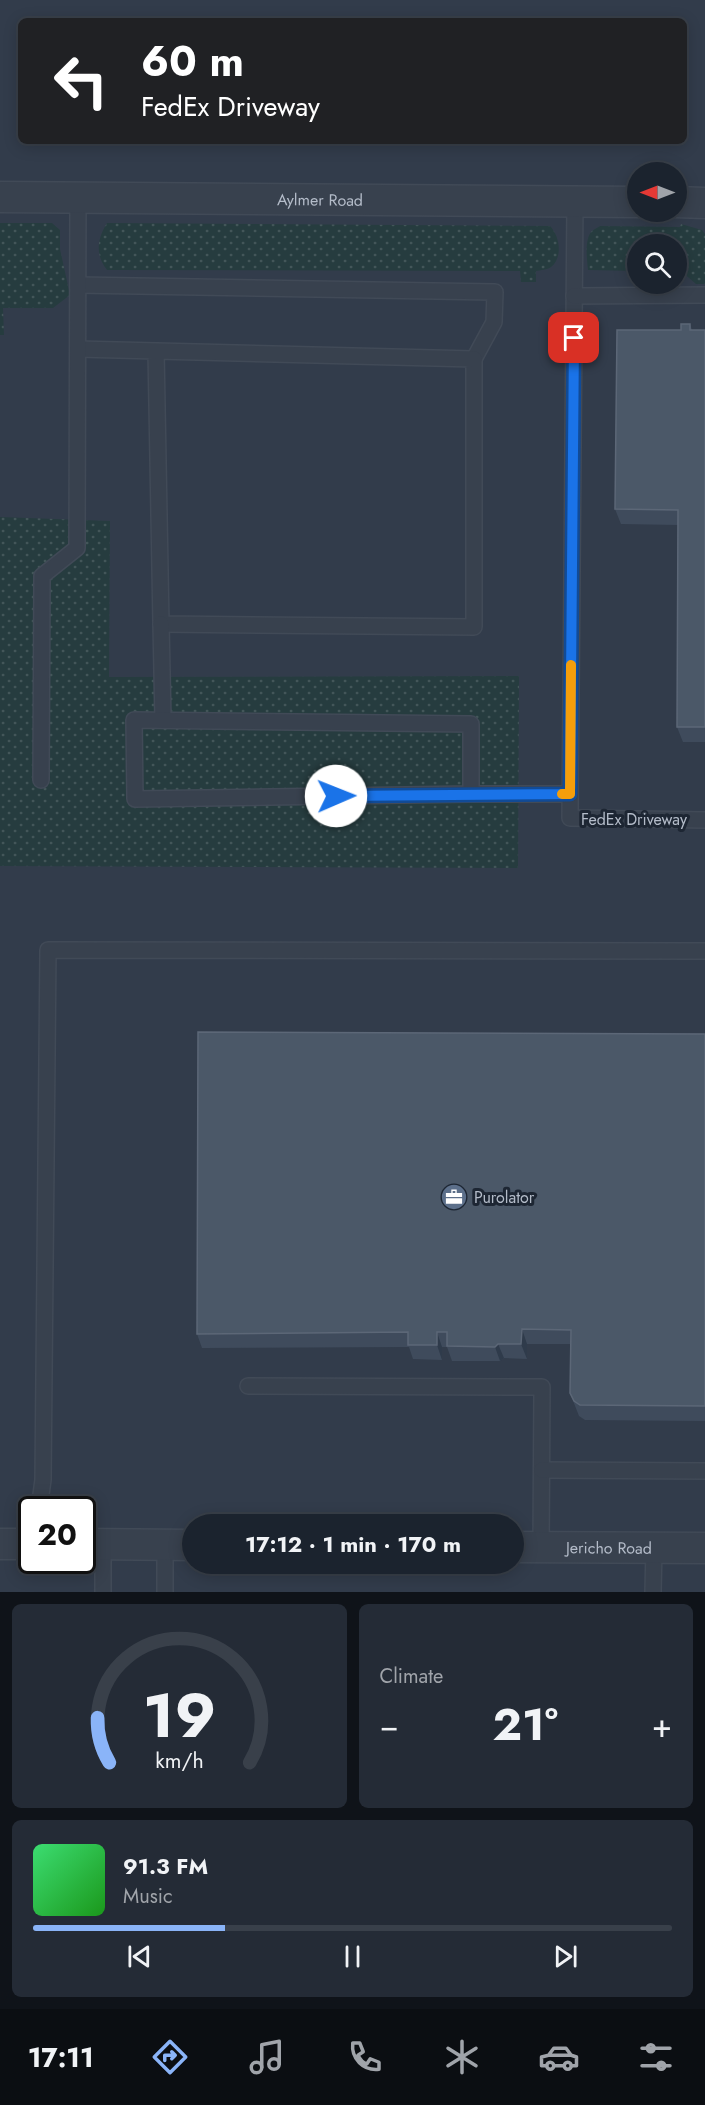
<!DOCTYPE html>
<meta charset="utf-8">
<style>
:root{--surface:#1b232e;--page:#242b36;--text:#f1f3f6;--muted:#a0a4aa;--line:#39404a;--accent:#8ab4f8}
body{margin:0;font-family:Jost,sans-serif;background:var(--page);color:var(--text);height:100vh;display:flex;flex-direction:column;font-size:22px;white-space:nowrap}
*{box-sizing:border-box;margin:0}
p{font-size:20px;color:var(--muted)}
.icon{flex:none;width:33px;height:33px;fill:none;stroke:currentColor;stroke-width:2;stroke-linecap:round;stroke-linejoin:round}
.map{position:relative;height:1592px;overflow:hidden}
.side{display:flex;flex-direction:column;gap:12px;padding:12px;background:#0f1319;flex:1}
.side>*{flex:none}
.hud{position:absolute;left:18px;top:18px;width:669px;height:126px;border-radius:9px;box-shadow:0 3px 15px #0003,0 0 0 2px var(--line);background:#202124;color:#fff;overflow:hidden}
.needle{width:39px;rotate:270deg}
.tools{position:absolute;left:627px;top:162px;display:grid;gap:12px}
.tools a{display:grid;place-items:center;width:60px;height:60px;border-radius:50%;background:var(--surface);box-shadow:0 3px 15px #0003,0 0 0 2px var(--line);font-size:30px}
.speed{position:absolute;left:18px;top:1496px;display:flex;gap:12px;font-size:30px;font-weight:700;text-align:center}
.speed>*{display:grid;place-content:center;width:78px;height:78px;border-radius:50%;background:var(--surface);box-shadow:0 3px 15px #0003,0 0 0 2px var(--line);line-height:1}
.speed .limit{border:3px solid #111;border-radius:9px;background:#fff;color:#111}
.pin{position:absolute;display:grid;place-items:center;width:51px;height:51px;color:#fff;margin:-26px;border-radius:12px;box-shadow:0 3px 9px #0006}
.me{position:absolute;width:66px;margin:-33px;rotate:89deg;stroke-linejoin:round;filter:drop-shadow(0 0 4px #0008)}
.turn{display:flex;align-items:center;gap:21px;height:126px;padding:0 24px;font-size:27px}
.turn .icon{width:78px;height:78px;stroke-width:2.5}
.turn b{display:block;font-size:42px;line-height:51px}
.big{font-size:45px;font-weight:700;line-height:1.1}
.side .tile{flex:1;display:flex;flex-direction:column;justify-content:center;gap:9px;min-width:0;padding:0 21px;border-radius:9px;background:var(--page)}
.side .dial{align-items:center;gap:0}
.dial svg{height:156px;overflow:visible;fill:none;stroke:var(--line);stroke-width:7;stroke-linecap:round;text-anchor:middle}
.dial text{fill:var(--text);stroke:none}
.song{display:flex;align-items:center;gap:18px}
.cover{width:72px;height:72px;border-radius:9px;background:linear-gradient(135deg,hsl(140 70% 55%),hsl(120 70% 35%))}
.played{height:6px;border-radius:3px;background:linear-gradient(90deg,var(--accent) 30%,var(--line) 30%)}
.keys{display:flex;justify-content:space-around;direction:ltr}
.heat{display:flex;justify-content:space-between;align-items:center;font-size:33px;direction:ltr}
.side .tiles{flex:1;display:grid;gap:12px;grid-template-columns:1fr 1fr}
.tile:last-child{grid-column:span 2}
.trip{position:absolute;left:182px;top:1514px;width:342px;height:60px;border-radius:30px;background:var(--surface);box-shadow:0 3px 15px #0003,0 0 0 2px var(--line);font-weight:700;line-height:60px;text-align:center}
.dock{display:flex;height:96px;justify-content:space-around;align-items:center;background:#0b0e12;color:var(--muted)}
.dock .icon{width:42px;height:42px}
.dock .selected{color:var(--accent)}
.dock b{font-size:27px;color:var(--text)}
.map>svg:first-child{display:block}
.airport{fill:#323c4b;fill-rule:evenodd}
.grass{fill:url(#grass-dots)}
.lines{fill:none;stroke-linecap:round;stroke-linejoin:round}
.lane-casing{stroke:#414a57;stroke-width:18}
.street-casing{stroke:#414a57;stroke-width:33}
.lane{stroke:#38414e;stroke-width:15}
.street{stroke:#38414e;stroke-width:30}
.wall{fill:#3f4b5c}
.shaded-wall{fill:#2f3b4b}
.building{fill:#4b5868;stroke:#5c6777;stroke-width:1.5}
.route-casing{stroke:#114b97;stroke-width:15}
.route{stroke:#1a73e8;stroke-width:10}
.slow{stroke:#f59e0b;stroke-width:10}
.labels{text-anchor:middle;stroke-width:6;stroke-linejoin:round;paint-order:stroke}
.street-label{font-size:16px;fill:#b4bcc9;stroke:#1d2633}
.poi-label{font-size:16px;fill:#b4bcc9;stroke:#1d2633;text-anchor:start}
</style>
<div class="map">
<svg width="705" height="1592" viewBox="0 0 705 1592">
<defs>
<pattern id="grass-dots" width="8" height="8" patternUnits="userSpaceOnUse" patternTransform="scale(1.5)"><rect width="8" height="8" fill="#263c3f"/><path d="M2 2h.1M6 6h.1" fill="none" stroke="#435659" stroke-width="1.8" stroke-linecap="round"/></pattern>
</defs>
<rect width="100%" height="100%" fill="#242f3e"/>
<!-- airport -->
<path class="airport" d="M0,0h705v1592h-705zM21,21h663v120h-663zM638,172h38v40h-38zM638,244h38v40h-38zM32,1509h50v51h-50zM192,1524h321v39h-321z"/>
<!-- grass -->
<g class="grass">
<path d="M0,223h52l8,7v19l10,46 -17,13h-50l1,27h-4z"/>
<path d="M107,223l443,3c10,10 13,32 1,41 -4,3 -10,3 -15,4v11h-15l-1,-11 -413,-1c-12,-15 -10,-31 0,-47z"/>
<path d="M681,224l21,6 3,4v50h-9l-15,-13h-4l-1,-27h-38l-1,27 -49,-1c-1,-10 -4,-31 4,-39 1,-1 7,-4 8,-5l80,1z"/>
<path d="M0,517l110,4 -1,156 410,-1 -1,192 -518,-2z"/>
</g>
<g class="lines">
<!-- lane casing -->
<g class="lane-casing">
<g id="lane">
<path d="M575,201l-5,617 135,2"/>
<path d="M78,285l417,7 -1,30 -20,37"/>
<path d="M574,296l131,-1"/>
<path d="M78,349l396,10v268l-313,-3 -5,-273"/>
<path d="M161,624l2,96"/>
<path d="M41,780l1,-204 35,-28 1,-351"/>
<path d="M471,794v-70l-337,-4 1,79 336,-5h99"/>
<path d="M248,1386l294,1 -1,161"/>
<path d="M542,1470l163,1"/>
<path d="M39,1509l4,-29 5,-530 657,1"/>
<path d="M165,1545v47"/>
<path d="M103,1592v-48"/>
<path d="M653,1592l1,-44"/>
</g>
</g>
<!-- street casing -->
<g class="street-casing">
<g id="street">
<path id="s1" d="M0,197l638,5"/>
<path d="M676,202l29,1"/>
<path d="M0,1544h32"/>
<path d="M82,1544l110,1"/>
<path id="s2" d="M513,1547l192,1"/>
</g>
</g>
<!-- lane -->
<use href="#lane" class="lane"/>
<!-- street -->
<use href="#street" class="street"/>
</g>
<!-- wall -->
<g class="wall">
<path d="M690,324l2,6h13v412h-22l-6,-15 1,-202 -57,-1 -6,-15 66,-179z"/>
<path d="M705,1034v387l-120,-1 -6,-4 -9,-23v-49h-43v15l-23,-1 -4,3h-48l-5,-14h-5v13l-29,-1 -4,-12 -207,1 -5,-14z"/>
</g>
<!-- shaded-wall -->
<g class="shaded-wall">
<path d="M522,1329l5,15v15l-6,-15z"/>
<path d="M437,1332l5,15v13l-5,-15z"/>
<path d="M498,1344l6,14 -4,3 -5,-14z"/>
</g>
<!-- building -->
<g class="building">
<path d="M681,324h9v6h15v397h-28l1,-217 -63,-1 2,-179h64z"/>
<path d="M198,1032l507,2v372l-125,-1 -6,-4 -4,-8 1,-63 -49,-1 -1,15h-23l-3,3 -48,-1v-14h-10v13h-29v-13l-211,2z"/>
</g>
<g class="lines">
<!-- route casing -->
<g class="route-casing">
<path id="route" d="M336,796l234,-2 4,-456"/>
</g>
<!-- route -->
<use href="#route" class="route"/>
<!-- slow -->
<path class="slow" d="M562,794h8l1,-129"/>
</g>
<!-- icons -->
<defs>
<g id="office-disc" transform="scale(1.35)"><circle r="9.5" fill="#5c6f8a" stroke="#1d2633"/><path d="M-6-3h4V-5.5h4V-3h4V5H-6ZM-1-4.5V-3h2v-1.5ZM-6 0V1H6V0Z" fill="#fff"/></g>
</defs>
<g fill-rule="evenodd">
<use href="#office-disc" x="454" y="1197"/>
</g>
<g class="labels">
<!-- street labels -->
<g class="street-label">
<text dy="6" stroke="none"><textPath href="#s1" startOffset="320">Aylmer Road</textPath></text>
<text x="634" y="825">FedEx Driveway</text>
<text dy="6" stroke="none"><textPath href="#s2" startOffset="96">Jericho Road</textPath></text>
</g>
<!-- poi labels -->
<g class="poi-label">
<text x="474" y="1203">Purolator</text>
</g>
</g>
</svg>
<div class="tools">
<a><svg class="needle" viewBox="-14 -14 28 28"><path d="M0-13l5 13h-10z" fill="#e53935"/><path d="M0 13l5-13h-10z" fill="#a0a4aa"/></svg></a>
<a><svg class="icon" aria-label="search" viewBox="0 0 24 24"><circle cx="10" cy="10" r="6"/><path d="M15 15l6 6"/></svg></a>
</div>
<div class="speed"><div class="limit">20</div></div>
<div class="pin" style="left:574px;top:338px;background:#d93025"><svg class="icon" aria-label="arrive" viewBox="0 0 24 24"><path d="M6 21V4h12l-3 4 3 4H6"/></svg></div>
<svg class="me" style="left:336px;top:796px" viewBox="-20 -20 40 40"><circle r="19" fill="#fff"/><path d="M0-13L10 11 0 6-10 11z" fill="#1a73e8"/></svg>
<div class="trip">17:12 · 1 min · 170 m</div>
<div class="hud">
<div class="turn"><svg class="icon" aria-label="left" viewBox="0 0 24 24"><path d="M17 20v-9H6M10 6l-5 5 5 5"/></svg><div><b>60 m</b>FedEx Driveway</div></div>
</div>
</div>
<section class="side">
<div class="tiles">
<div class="tile dial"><svg viewBox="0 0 100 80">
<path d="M14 69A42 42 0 1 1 86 69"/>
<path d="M14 69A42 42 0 0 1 8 46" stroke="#8ab4f8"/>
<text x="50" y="56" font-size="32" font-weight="700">19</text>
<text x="50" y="72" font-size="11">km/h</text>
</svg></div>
<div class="tile"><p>Climate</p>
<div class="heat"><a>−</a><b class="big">21°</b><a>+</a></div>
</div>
<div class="tile">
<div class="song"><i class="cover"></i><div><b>91.3 FM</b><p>Music</p></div></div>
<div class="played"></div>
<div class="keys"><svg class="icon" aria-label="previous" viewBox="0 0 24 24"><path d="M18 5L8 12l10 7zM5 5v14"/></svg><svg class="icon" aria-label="pause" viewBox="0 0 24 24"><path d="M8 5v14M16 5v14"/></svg><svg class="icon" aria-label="next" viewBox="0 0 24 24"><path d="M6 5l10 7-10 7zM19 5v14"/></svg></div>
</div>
</div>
</section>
<nav class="dock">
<b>17:11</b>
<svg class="icon selected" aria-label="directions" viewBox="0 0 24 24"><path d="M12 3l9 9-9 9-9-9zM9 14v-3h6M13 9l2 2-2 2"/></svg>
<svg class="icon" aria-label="music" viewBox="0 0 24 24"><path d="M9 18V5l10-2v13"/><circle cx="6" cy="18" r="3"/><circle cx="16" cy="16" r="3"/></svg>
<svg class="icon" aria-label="phone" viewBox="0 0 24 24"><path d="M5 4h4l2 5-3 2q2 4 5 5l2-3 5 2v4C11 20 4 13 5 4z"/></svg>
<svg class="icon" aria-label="climate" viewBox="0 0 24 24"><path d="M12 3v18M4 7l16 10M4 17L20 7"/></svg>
<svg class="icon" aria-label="car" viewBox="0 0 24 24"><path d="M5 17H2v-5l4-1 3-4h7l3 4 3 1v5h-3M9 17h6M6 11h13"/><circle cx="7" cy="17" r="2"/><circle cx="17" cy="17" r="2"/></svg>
<svg class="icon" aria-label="filters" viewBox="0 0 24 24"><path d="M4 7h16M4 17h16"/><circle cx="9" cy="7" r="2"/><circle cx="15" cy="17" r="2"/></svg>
</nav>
